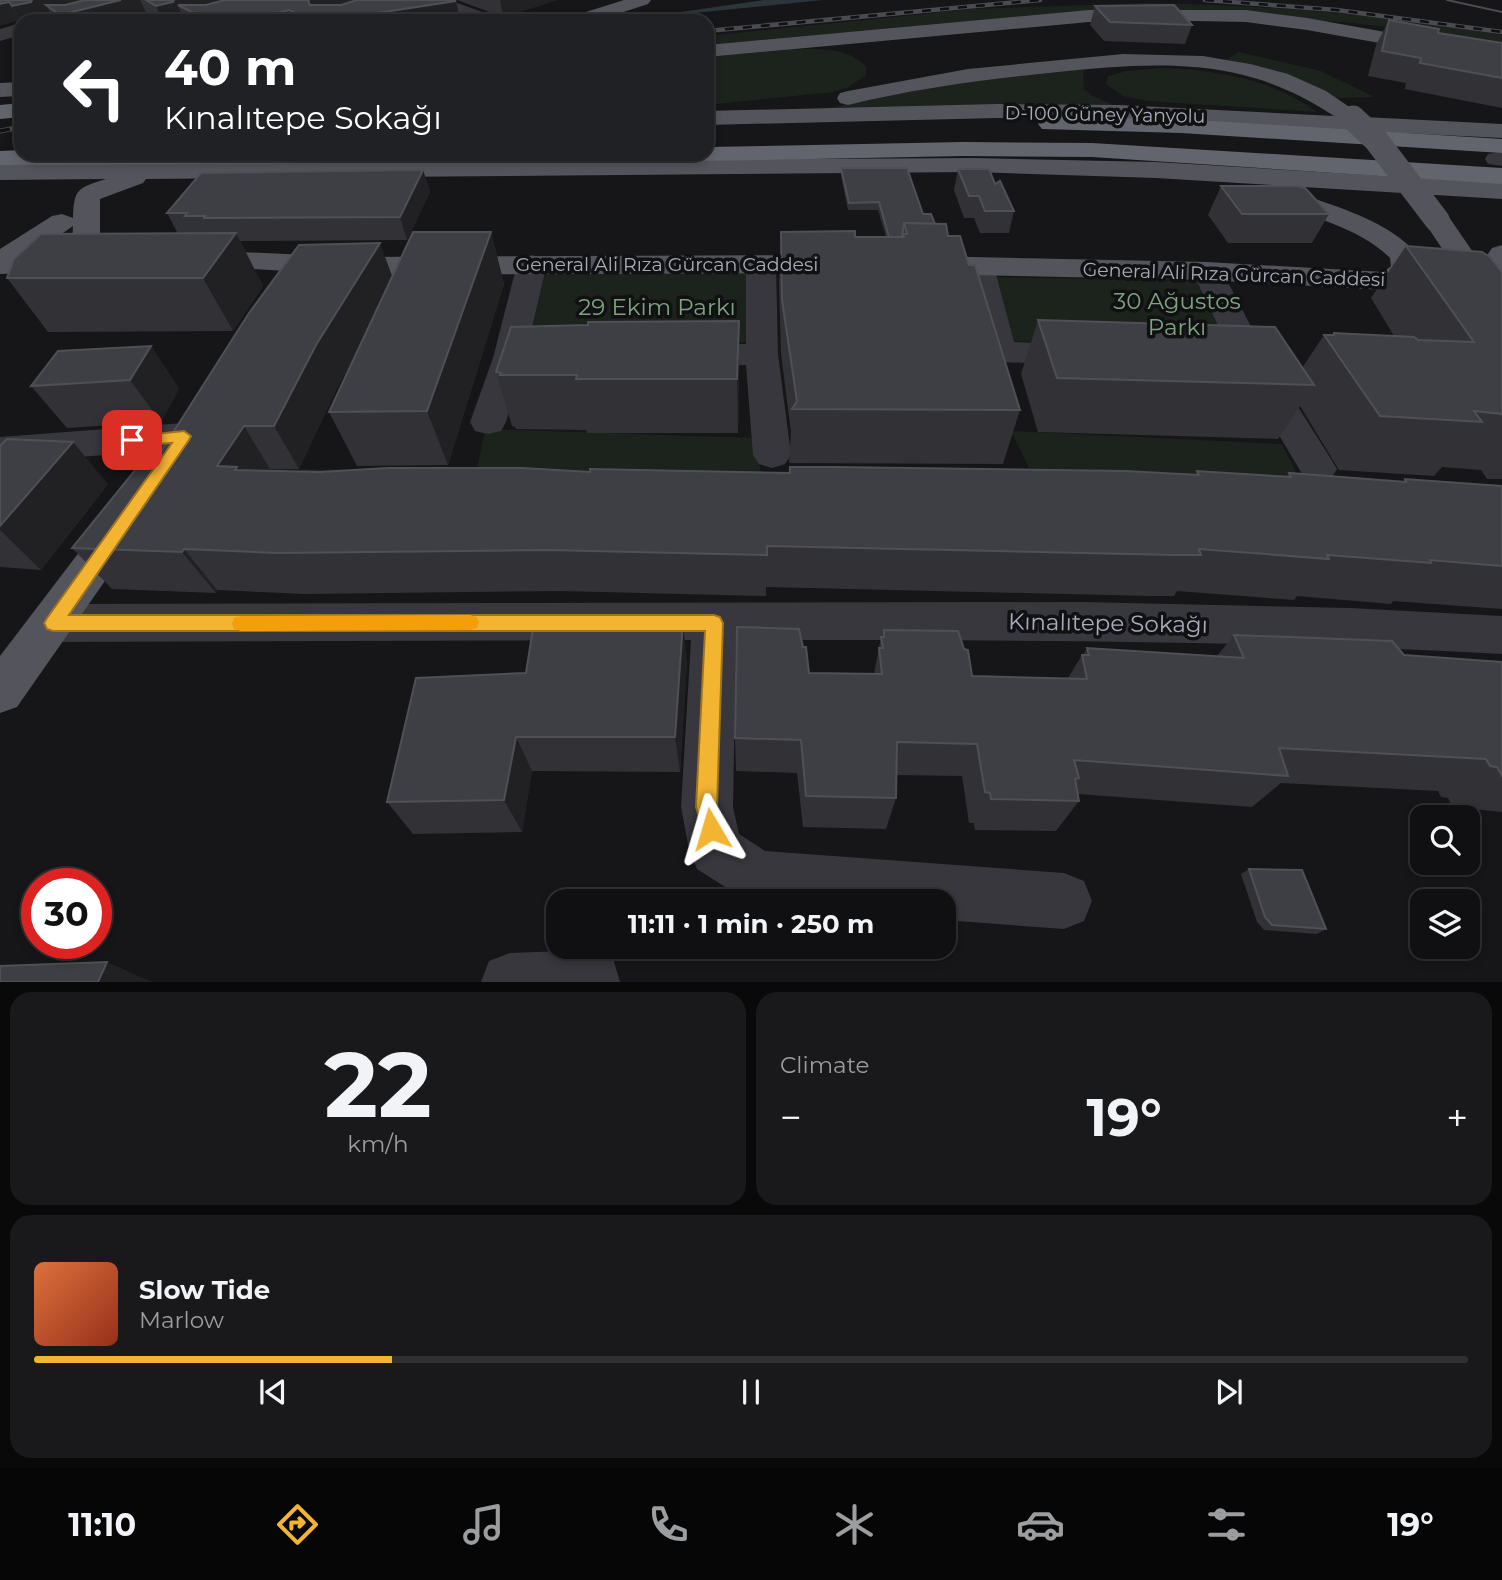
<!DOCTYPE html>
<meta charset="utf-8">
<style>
:root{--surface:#101012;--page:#19191b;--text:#f1f3f6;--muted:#9c9d9f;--line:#303032;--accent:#f3b432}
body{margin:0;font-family:Montserrat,sans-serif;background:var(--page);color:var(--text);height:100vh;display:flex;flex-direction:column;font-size:26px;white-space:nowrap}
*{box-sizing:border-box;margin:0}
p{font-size:23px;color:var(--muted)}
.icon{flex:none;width:38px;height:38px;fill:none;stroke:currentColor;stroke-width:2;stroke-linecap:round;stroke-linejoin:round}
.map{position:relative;height:982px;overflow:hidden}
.details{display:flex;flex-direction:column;gap:10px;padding:10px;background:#09090a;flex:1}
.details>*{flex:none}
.guide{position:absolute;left:14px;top:14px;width:700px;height:147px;border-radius:21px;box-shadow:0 4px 10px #0003,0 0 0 2px var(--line);background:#202124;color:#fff;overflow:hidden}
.fabs{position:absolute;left:1410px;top:805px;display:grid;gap:14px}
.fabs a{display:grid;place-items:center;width:70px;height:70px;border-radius:14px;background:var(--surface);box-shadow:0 4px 10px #0003,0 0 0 2px var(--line);font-size:35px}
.speed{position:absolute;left:21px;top:868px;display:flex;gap:14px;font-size:35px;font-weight:700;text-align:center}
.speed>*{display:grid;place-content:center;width:91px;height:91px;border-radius:50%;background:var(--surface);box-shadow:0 4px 10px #0003,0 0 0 2px var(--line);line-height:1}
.speed .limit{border:10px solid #d22;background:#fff;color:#111}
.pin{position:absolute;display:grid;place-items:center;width:60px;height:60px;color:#fff;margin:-30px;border-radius:14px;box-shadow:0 4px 10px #0006}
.me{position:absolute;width:77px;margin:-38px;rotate:353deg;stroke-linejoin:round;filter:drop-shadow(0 0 5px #0008)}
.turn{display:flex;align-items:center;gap:24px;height:147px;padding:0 35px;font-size:32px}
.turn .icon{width:91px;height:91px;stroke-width:2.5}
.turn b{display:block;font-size:49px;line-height:60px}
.big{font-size:52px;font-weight:700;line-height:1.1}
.details .widget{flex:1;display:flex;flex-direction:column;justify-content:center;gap:10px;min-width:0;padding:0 24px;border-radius:21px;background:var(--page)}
.details .dial{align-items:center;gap:0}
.dial b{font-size:91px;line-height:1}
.song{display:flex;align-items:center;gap:21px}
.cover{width:84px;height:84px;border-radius:10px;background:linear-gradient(135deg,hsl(20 70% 55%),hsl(10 70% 35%))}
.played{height:7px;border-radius:4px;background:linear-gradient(90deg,var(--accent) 25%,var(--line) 25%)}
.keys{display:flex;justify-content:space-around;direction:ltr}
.heat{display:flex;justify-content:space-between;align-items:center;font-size:38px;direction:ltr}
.details .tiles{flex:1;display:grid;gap:10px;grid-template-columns:1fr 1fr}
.widget:last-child{grid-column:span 2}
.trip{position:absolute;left:546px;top:889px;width:410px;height:70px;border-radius:21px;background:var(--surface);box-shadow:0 4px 10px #0003,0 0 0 2px var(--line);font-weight:700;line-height:70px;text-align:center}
.tab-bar{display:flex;height:112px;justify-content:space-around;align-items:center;background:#060607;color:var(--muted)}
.tab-bar .icon{width:49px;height:49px}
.tab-bar .on{color:var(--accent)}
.tab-bar b{font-size:32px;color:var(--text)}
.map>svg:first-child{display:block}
.green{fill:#1c231d}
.water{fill:#2c343c}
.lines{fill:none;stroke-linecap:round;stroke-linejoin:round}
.minor{fill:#37373d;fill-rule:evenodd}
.major{fill:#53545c;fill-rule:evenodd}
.highway{fill:#63656e;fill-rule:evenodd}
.tram{stroke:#4a4b52;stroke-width:2}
.rail-far1-casing{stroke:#4a4b52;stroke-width:4.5}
.rail-casing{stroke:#4a4b52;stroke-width:5}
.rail-far1{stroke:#111113;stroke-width:2.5;stroke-dasharray:9;stroke-linecap:butt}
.rail{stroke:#111113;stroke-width:3.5;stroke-dasharray:10;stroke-linecap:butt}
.major-bridge{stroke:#53545c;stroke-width:25}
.wall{fill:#323236}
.shaded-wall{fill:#212124}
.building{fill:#3e3f44;stroke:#4f5056;stroke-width:2}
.route{fill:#f3b432;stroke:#9e7520;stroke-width:2}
.slow{fill:#f59e0b}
.labels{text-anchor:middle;stroke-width:7;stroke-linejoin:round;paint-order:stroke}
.far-street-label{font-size:19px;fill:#a7acb8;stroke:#111113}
.park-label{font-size:23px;fill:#7ea381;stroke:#111113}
.street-label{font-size:23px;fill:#a7acb8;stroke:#111113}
</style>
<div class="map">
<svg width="1502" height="982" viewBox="0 0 1502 982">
<rect width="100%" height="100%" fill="#161618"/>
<!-- green -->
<g class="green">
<path d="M1146,3c119,2 238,11 356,32v10l-95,-16 -64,-7 -244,-12 -392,37v-11l265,-27z"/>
<path d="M799,49c24,0 51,-1 67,18v8l-19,13 -14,4 -126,13v-48z"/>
<path d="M1239,52l82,19 53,26 -36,1 -38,-18 -73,-21z"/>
<path d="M1091,66l-8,6 1,17 7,6 24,11 -298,4 155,-30z"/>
<path d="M1162,68c55,2 110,11 155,44l-170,-11 -24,-5 -17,-12 2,-8 19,-5z"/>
<path d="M746,268l5,74 -223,5 18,-77z"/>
<path d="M994,277l204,4 37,69 -222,-9z"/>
<path d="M485,429l271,9 9,68 -582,-37 294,1z"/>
<path d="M1011,431l271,13 32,64 -532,-9 6,-30 241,-1z"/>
</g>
<!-- water -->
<path class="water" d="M764,0h59l-149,15v-2z"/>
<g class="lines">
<!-- minor -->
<g class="minor">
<path d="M113,0h31l-3,4 -66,17h-31l2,-4z"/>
<path d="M423,0h26l47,17 2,4h-26l-46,-17z"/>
<path d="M21,23v12l-21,6v-12z"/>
<path d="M1502,152v14l-14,-2 -3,-5 3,-5z"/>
<path d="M532,255l10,3 5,6 -22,94 -19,64 -5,9 -13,3 -13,-3 -5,-9 23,-64 24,-94 5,-6z"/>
<path d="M761,255l10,3 5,6 2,90 13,101 -6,9 -13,4 -13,-4 -6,-9 -7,-90h-58l-12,-3 -4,-7 4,-7 12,-3 58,-1v-80l5,-6z"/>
<path d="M979,258l10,3 5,6 20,75 65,3 12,3 4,7 -4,7 -12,3 -79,-3 -12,-3 -4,-7 -20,-85 5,-6z"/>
<path d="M1207,262l10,3 5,6 47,90 62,98 6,10 -6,10 -13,4 -13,-4 -70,-118 -43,-90 5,-6z"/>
<path d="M184,423l13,4 5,9 -5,9 -13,4 -184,14v-26z"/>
<path d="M1082,602l268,6 152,8v38c-255,-14 -511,-14 -766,-14l-3,167 6,27 26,17 299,22 20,8 8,20 -8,20 -20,8 -121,-9v-19h-196l-50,-32 -8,-19 -8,-43 10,-167 -638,2 -16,-6 -6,-13 6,-13 16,-6z"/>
<path d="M592,950l21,8 7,24h-139l8,-21 21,-8z"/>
</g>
<!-- major -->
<g class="major">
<path d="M624,0h27l-3,4 -52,17h-28l2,-4z"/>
<path d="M1089,10h157l61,8 195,35v12l-195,-35 -61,-8 -51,-1 -106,1 -382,35v-12z"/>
<path d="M1123,54l80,2 47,8 38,10 38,17 38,26 138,7v14l-382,-19 -123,-1 -290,7v-14l290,-7 123,1 214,11c-29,-19 -58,-33 -91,-41 -60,-15 -125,-9 -185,-3 -71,7 -141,16 -210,33l-8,-2 -3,-5 3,-5 8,-2 120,-22z"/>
<path d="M21,82v14l-21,1v-14z"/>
<path d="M974,158l182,4 346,21v16l-346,-21 -182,-6 -828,7 -3,4 -43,16v44l-25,41 -10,3 -10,-3 -5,-6 4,-6 -54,2v-25l52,-33 10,-2 11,4c1,-30 5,-30 33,-39l-106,1v-16zM73,226l-1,17 -7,12h-34z"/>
<path d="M1280,189c35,9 139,39 141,80l-4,5 44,3 -38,-57 4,-6 10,-2 10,2 34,50 11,-16 10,-3v79l-11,-2 -18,-27 -266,-15 -283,-6 -10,-3 -5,-6 5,-6 10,-3 283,6 177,10 7,-6 -1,-8c-30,-30 -80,-42 -119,-55l-4,-6 4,-6z"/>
<path d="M199,250l151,7 482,-2 10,3 5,6 -5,6 -10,3 -482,2 -161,-10 -4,-6 4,-6z"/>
<path d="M123,509l14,4 6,11 -6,11 -120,172 -17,6v-57l109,-143z"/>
</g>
<!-- highway -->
<g class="highway">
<path d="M21,103v14l-21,2v-14z"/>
<path d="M1050,117l131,2 321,20v14l-321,-20 -139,-4 -4,-5 4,-5z"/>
<path d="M963,142l129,1 410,25v16l-410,-27 -129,-1 -256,5 -9,-2 -3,-4 -2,4 -9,2 -684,4v-14l21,-1v4h686v-7z"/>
</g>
<!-- tram -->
<path class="tram" d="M1447,0l55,12"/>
<!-- rail-far1 casing -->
<g class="rail-far1-casing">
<g id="rail-far1">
<path d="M1205,0l132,10 165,22"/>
<path d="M707,31l333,-31"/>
</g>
</g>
<!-- rail casing -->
<g class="rail-casing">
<path id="rail" d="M0,131l21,-4"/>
</g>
<!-- rail-far1 -->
<use href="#rail-far1" class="rail-far1"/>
<!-- rail -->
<use href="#rail" class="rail"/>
<!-- major-bridge -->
<path class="major-bridge" d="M1353,118l23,22 61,80"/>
</g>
<!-- wall -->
<g class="wall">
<path d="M0,0h453l3,1 4,19 -9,1h-266l-2,-3 -1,3h-23l-12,-7 -26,7h-66l-5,-8 -5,1 -3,7h-21z"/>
<path d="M457,0h100l-54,17z"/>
<path d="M1095,6l97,19 -7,19 -81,-3 -14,-16z"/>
<path d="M1389,20l49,13 64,10v65l-97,-19 1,-6 -38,-7 8,-31z"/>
<path d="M841,168l82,46 25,22 72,174 -17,54 -214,-1 2,-31 -10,-78 -2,-70 2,-52 74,5h31l-8,-27h-30l-7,-34z"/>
<path d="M958,169l37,15 19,27 -5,22h-29l-6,-15h-10l-10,-28z"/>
<path d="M423,170l7,22 -23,48 -167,1 23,45 -30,45 -185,1 -41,-54 171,-44 -11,-21z"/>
<path d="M1221,186l108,28 -17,29h-84l-20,-28z"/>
<path d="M491,232l13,52 -56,181 -91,1 -28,-54 28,-60 -20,36 -38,81h-29l-1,2 51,1h270l605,3 2,-4 90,5 2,-3 114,9 2,-3 97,7v123l-109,-8 -2,3 -94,-8 -3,4 -117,-9 -3,5h-23l-385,-9v9l-206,-5 -255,3 -88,-4 -1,3 -104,-4 -40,-41 81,-84 239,-188z"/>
<path d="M1406,246l96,26v207h-15l-6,-9 -39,-3 -8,9 -95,-6 -39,-64 -22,33 -240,-7 -17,-58 17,-54 264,48 22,-33h8l2,-2 60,3 -23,-38z"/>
<path d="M739,321v54l-1,58h-151l-1,-3 -70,-1 -1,-2 -3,-1 -16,-54 92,-47z"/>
<path d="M151,346l28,43 -18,33 -94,6 -36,-42z"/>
<path d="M0,446l108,38 -67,86 -41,-3z"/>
<path d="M884,630l88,46 96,2 14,-23h1l4,-7 130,8 17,-21 170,20 98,7v150l-50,-5 -4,-9 -7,-1 -3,-6 -157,-8 -29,24 -174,-13 1,7 -23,30 -81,-1 -1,-7h-5l-7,-47 -66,-1v23l-10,31 -83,-2 -6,-54 -61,-2 -1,-33 68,-91 6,26 65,1 7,-37h1z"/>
<path d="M687,661l-7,111 -148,-1 -10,61 -109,2 -26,-32 139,-129z"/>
<path d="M1249,869l77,60 -9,5 -53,-4 -7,-8 -16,-48z"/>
</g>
<!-- shaded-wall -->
<g class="shaded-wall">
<path d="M32,0h71l-47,12 -10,-7 4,8 -5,1 -3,7h-21l-9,-15z"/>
<path d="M121,0h19l7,14 -26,7h-57l-4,-6z"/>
<path d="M174,0h5l3,7 -4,-2 5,13 -1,3h-19l-7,-15z"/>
<path d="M179,0h60l-47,13 -10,-6z"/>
<path d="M309,0h58l-49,14 -10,-13z"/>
<path d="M500,0h57l-54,17z"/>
<path d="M456,1l4,19 -9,1h-126z"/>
<path d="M9,2l11,18 -20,6v-22z"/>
<path d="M289,10l4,11h-45z"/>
<path d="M423,170l7,22 -23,48 -7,-23z"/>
<path d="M491,232l13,52 -56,181 -21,-54z"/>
<path d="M236,233l27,53 -30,45 -30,-53z"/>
<path d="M380,243l15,41 -58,104 -38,81 -25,-43 42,-81z"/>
<path d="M739,321v54l-1,58 -1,-54z"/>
<path d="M151,346l28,43 -18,33 -31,-42z"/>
<path d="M244,426l26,43 -15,25 -38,-28z"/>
<path d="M73,442l35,42 -67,86 -41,-40v-4z"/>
<path d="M184,549l33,41 -1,3 -34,-41z"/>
<path d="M683,622l4,39 -7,111 -5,-35z"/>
<path d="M516,737l16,34 -10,61 -18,-32z"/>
<path d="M107,962l45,20h-54z"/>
</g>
<!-- building -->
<g class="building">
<path d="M0,0h32l-1,2 -19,4 -3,-4 -9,2z"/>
<path d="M85,0h36l-61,15 -14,-10h19z"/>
<path d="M146,0h28l-1,2 -17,4z"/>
<path d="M225,0h84l-1,1 2,4h31l16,-5h96l3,1 -131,20h-13l-23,-11 -41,11h-39l-31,-16h28z"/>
<path d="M1174,5l18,20 -82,-3 -15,-16z"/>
<path d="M1389,20l50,9 -1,4 64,10v35l-82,-15 1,-5 -39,-7z"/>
<path d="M841,168h66l16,46h8l4,10 -31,-1 -2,14h-13l-10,-35 -30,1z"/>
<path d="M958,169h31l6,15 5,-3 14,30h-29l-6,-15h-10z"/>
<path d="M423,170l-23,47 -196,1 1,-2h-20l2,-3h-20l34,-40z"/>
<path d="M1221,186h76l8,2 24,26h-87z"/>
<path d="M904,223l42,1 2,12h12l9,29h6l45,145 -228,-1 5,-8 -15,-101 -1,-68 74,-1v6h49l-1,-3h4z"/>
<path d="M413,232h78l-64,179 -98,1z"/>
<path d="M236,233l-33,45h-196l7,-19 27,-25z"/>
<path d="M380,243l-64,102 -42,81h-30l-27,40 20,1 -2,3 85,2 68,-4h134l68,4v-3l200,4v-6h46l289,4 74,4 -2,-4 94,6 -2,-4 117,9 -1,-3 97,7v80l-72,-6 1,3 -104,-8 2,4 -130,-10 2,6h-25l-409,-9v9l-219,-5 -271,3 -93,-4 -2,3 -110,-4 68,-84h13l96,-151 50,-68z"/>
<path d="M1406,246l76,6 8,5 12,15v142l-28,-3 8,11 -102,-6 -56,-81h10v-2l80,4 4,3 56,2z"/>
<path d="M1038,320l237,7 39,58 -257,-7z"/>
<path d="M739,321l-2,58h-161l1,-4h-77l1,-2 -5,-1 15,-45 77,-2v-3z"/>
<path d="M151,346l-21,34 -99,6 27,-35z"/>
<path d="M7,439l66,3 -73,84v-80z"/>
<path d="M534,622h149l-8,115h-159l-12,63 -117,2 29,-124 110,-5z"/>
<path d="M737,627l62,2 4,18h3l3,26 73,1 -3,-26h4l-2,-11h3v-7l74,1 6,18 4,1 4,26 115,3 -5,-24h7l-2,-7 157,10 -10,-23 158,6 12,14 98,7v114l-5,-9 -7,-1 -4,-7 -207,-11 9,28 -214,-16 5,18 -4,1 4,22 -88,-2 -1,-6 -5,-1 -8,-48 -80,-2 -1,56 -90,-2 -5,-56 -66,-2z"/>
<path d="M1249,869l53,1 24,59 -54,-4 -7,-8z"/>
<path d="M107,962l-9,20h-98v-16z"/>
</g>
<!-- route -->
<path class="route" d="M184,431l7,5 -2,4 -120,175h645l6,2 3,6 -6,184 5,22 -3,7 -8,3 -7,-3 -8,-29 9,-176h-652l-6,-2 -3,-6 3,-5 125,-175 -40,3 -6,-2 -2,-4 2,-3z"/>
<!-- slow -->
<path class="slow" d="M470,615l7,2 2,5 -2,6 -7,2 -229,1 -7,-2 -2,-5 2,-6 7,-2z"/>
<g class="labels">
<!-- far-street labels -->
<g class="far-street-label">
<text transform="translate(1105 114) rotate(1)" y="7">D-100 Güney Yanyolu</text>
<text x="667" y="271">General Ali Rıza Gürcan Caddesi</text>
<text transform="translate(1234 274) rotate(2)" y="7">General Ali Rıza Gürcan Caddesi</text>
</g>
<!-- park labels -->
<g class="park-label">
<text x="1177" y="309">30 Ağustos<tspan x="1177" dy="26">Parkı</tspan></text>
<text x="657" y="315">29 Ekim Parkı</text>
</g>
<!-- street labels -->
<g class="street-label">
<text transform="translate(1108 623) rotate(1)" y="8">Kınalıtepe Sokağı</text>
</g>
</g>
</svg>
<div class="fabs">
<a><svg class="icon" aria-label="search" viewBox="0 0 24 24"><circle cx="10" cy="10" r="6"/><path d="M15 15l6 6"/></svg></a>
<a><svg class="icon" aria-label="layers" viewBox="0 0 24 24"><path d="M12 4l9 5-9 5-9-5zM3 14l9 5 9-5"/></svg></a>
</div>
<div class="speed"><div class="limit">30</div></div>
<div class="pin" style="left:132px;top:440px;background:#d93025"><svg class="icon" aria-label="arrive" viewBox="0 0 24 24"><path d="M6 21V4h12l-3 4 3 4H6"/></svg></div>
<svg class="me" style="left:711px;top:829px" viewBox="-20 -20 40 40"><path d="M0-17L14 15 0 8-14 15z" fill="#f3b432" stroke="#fff" stroke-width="4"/></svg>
<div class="trip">11:11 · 1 min · 250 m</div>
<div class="guide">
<div class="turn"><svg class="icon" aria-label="left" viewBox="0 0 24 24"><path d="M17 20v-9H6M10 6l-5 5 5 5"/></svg><div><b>40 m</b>Kınalıtepe Sokağı</div></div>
</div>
</div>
<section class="details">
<div class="tiles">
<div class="widget dial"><b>22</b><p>km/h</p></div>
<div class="widget"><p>Climate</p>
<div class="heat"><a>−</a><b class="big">19°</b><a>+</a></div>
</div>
<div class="widget">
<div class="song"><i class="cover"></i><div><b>Slow Tide</b><p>Marlow</p></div></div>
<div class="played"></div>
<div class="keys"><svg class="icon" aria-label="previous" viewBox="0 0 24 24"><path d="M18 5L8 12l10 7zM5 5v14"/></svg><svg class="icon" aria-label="pause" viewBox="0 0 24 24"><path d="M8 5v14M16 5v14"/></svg><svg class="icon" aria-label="next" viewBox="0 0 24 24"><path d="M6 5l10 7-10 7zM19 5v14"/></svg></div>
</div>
</div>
</section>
<nav class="tab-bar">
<b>11:10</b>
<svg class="icon on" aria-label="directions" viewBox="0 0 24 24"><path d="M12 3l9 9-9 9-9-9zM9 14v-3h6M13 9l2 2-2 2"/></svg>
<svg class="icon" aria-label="music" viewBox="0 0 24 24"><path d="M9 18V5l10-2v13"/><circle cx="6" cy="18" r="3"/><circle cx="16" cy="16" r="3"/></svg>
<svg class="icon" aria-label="phone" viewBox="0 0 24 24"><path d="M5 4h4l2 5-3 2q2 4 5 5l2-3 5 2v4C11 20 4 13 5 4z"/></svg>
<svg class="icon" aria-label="climate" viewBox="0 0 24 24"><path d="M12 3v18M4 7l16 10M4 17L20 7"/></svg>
<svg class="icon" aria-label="car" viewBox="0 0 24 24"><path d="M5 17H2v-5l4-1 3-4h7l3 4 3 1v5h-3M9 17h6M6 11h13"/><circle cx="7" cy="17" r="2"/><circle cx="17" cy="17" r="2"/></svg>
<svg class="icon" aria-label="filters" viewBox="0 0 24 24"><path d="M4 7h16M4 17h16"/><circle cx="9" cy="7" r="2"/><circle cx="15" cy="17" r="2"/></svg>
<b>19°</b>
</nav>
